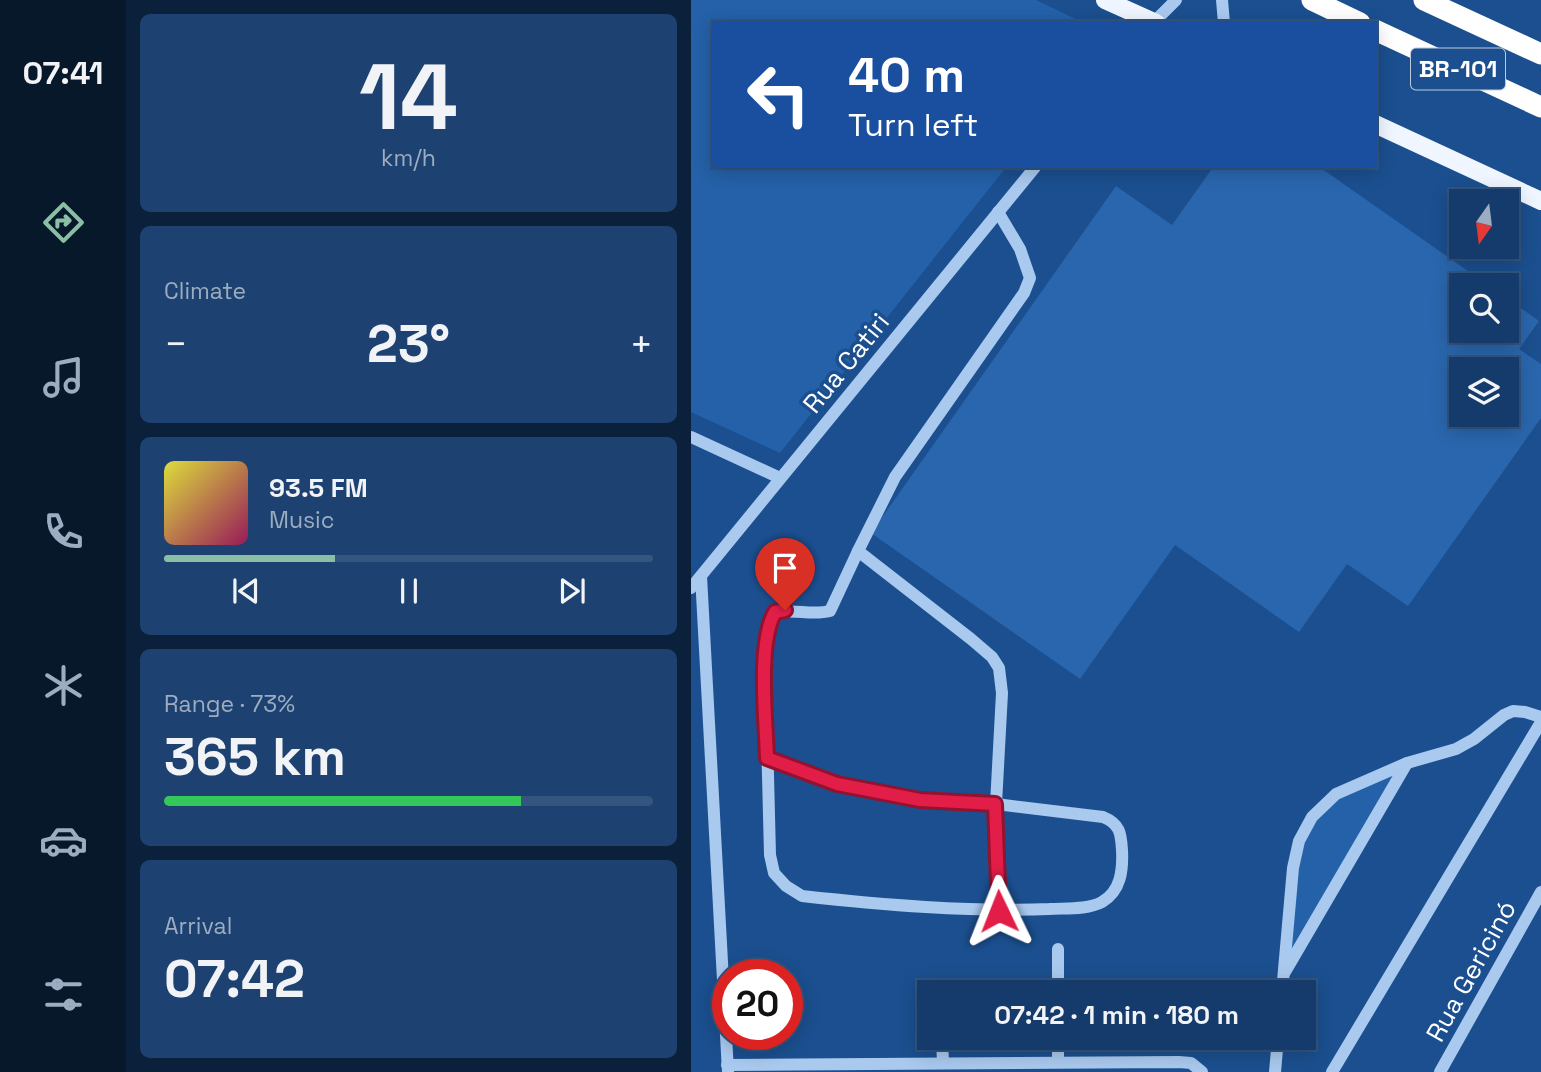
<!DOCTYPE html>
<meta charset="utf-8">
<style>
:root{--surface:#143b6b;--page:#1d4271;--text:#f1f3f6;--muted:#9dadc1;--line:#33557e;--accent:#8abfa5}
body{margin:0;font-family:"Space Grotesk",sans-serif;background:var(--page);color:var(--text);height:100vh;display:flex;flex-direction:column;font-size:26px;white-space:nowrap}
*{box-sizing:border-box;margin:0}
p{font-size:23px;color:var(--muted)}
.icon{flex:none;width:38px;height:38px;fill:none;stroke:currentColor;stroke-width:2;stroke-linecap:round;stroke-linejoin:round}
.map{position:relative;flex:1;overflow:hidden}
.details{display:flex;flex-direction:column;gap:14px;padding:14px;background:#0b203b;width:565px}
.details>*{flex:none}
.banner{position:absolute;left:21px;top:21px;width:665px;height:147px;border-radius:0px;box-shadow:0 4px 18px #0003,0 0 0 2px var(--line);background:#1a4fa0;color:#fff;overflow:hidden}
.needle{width:46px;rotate:194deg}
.buttons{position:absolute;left:758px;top:189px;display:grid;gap:14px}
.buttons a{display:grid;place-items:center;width:70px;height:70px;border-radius:0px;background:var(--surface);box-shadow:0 4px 18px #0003,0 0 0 2px var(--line);font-size:35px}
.speed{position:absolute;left:21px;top:959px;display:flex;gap:14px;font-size:35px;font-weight:700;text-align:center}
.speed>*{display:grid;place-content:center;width:91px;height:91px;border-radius:50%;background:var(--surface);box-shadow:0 4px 18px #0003,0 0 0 2px var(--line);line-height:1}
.speed .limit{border:10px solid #d22;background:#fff;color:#111}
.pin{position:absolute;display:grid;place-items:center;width:60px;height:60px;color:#fff;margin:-72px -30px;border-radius:50% 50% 50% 0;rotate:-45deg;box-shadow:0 0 7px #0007}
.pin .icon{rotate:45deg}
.me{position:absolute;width:77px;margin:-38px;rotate:358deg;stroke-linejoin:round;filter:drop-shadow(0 0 5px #0008)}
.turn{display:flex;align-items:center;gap:24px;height:147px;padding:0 21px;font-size:32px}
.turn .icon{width:91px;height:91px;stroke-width:2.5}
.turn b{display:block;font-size:49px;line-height:60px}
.big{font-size:52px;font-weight:800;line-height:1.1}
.details .tile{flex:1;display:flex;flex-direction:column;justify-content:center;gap:10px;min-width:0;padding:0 24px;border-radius:10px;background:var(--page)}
.details .dial{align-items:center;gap:0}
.dial b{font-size:91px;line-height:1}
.song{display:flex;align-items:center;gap:21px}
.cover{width:84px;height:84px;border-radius:10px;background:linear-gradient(135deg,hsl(60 70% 55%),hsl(330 70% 35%))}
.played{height:7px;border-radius:4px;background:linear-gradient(90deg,var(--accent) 35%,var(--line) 35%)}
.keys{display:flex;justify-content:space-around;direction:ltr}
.heat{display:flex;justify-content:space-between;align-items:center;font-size:38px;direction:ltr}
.charge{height:10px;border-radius:5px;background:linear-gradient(90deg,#34c759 73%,var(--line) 0)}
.trip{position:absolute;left:226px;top:980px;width:399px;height:70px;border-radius:0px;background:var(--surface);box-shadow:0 4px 18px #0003,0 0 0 2px var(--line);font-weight:800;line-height:70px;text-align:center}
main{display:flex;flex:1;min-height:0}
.tab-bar{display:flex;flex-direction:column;width:126px;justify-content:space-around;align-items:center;background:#08182b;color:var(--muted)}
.tab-bar .icon{width:49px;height:49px}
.tab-bar .on{color:var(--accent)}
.tab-bar b{font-size:32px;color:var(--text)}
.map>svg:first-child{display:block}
.green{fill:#2461a8}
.building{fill:#2a66ad;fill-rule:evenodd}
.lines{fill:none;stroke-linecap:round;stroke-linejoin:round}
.minor{stroke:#a9c9ee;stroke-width:12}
.major{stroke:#f0f6ff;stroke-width:18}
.highway{stroke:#fff;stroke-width:21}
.route-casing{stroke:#92132f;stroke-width:18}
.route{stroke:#e11d48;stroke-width:12}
.labels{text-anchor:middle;stroke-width:7;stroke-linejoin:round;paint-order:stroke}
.shield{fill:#1b4f8f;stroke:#bbcadd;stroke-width:2}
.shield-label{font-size:24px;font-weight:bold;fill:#fff}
.street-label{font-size:26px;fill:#fff;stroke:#1b4f8f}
</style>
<main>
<nav class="tab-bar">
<b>07:41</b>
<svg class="icon on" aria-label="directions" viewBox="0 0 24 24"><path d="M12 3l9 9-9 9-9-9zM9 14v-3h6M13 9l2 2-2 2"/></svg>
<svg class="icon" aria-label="music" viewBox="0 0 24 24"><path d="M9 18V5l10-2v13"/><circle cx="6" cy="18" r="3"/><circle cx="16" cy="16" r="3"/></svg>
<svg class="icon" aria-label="phone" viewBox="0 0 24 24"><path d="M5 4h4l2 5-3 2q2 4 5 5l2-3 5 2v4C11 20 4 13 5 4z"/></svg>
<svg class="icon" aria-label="climate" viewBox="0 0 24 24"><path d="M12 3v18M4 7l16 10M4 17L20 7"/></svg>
<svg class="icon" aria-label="car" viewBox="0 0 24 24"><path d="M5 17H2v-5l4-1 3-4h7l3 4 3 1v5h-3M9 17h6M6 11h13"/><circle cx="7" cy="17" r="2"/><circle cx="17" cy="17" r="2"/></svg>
<svg class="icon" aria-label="filters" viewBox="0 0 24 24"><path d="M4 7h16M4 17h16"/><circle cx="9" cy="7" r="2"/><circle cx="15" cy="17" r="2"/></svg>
</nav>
<section class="details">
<div class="tile dial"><b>14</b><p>km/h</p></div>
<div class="tile"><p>Climate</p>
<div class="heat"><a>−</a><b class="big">23°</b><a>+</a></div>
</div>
<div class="tile">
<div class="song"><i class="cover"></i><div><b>93.5 FM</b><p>Music</p></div></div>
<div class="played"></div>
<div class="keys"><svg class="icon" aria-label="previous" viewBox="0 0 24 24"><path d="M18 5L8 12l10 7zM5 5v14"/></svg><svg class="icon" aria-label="pause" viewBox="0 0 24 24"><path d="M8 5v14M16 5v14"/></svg><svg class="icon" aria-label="next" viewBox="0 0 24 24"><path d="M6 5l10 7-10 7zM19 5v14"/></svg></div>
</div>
<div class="tile"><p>Range · 73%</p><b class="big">365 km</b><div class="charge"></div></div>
<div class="tile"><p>Arrival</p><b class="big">07:42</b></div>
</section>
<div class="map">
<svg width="850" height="1072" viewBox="0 0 850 1072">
<rect width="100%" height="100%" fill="#1b4f8f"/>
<!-- green -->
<g class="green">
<path d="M0,0h345l48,23h-370v143h293l-227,287 -89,-41z"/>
<path d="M716,763l-124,213 16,-135 37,-47z"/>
</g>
<!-- building -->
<path class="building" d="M523,166h104l170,119h-27v46h46v-33l32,23 -20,28 22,15v54l-133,188 -61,-42 -48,68 -124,-87 -95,134 -209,-146 245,-347 56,39zM770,369h46v46h-46z"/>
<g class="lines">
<!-- minor -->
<g class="minor">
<path d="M531,0l2,23"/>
<path d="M462,23l23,-23"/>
<path d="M307,212l22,37 10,29 -6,15 -129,184 -37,74 113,88 21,18 7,11 3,25 -6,111 3,107"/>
<path d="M0,437l89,41"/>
<path d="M10,576l27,496"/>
<path d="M0,588l345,-422"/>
<path d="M76,758l70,26 83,16 76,4 107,13c17,7 18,16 19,33 1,20 -1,41 -20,52 -15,8 -36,6 -53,7 -82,3 -165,-4 -247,-13l-16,-10 -12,-13 -4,-18 -5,-198 5,-36 5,-8c18,-5 36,3 55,-2l28,-60"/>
<path d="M594,972l122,-209"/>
<path d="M249,987l1,5"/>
<path d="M367,992v-43"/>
<path d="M591,992l11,-124 6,-27 13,-24 24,-23 71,-31 49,-14 18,-10 30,-24 9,-4 12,1 16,5"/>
<path d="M251,1038l1,25"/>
<path d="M367,1062v-24"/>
<path d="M36,1065l452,-3 12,1 11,9"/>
<path d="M584,1072l3,-34"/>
<path d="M641,1072l209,-350"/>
<path d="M749,1072l101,-180"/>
</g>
<!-- major -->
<g class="major">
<path d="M414,0l51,23"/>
<path d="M684,124l166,77"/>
</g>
<!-- highway -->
<g class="highway">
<path d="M621,0l48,23"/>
<path d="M733,0l117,54"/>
<path d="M684,30l166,77"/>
</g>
</g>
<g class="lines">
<!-- route casing -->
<g class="route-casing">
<path id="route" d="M94,610l-10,2c-18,31 -9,109 -8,146l70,26 83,16 75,4 4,107"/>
</g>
<!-- route -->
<use href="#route" class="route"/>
</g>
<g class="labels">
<!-- shield labels -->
<rect class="shield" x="720" y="48.5" width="94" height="41" rx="5"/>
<g class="shield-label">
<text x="767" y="77">BR-101</text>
</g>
<!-- street labels -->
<g class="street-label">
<text transform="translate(155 363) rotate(-51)" y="9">Rua Catiri</text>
<text transform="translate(780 971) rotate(-61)" y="9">Rua Gericinó</text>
</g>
</g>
</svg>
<div class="buttons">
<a><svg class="needle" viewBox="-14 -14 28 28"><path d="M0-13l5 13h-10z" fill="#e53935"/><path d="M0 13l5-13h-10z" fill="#9dadc1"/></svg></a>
<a><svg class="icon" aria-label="search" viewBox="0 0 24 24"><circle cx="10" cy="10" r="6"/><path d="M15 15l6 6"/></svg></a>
<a><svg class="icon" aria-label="layers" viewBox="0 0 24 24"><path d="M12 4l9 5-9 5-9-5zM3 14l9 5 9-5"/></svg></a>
</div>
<div class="speed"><div class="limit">20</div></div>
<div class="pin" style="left:94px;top:610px;background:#d93025"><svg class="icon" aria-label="arrive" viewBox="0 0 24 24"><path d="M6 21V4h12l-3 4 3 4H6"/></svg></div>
<svg class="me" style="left:308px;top:911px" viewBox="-20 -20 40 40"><path d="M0-17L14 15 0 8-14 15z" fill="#e11d48" stroke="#fff" stroke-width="4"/></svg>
<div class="trip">07:42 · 1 min · 180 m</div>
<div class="banner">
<div class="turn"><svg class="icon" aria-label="left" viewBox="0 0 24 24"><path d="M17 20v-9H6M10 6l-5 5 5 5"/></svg><div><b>40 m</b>Turn left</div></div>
</div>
</div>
</main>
